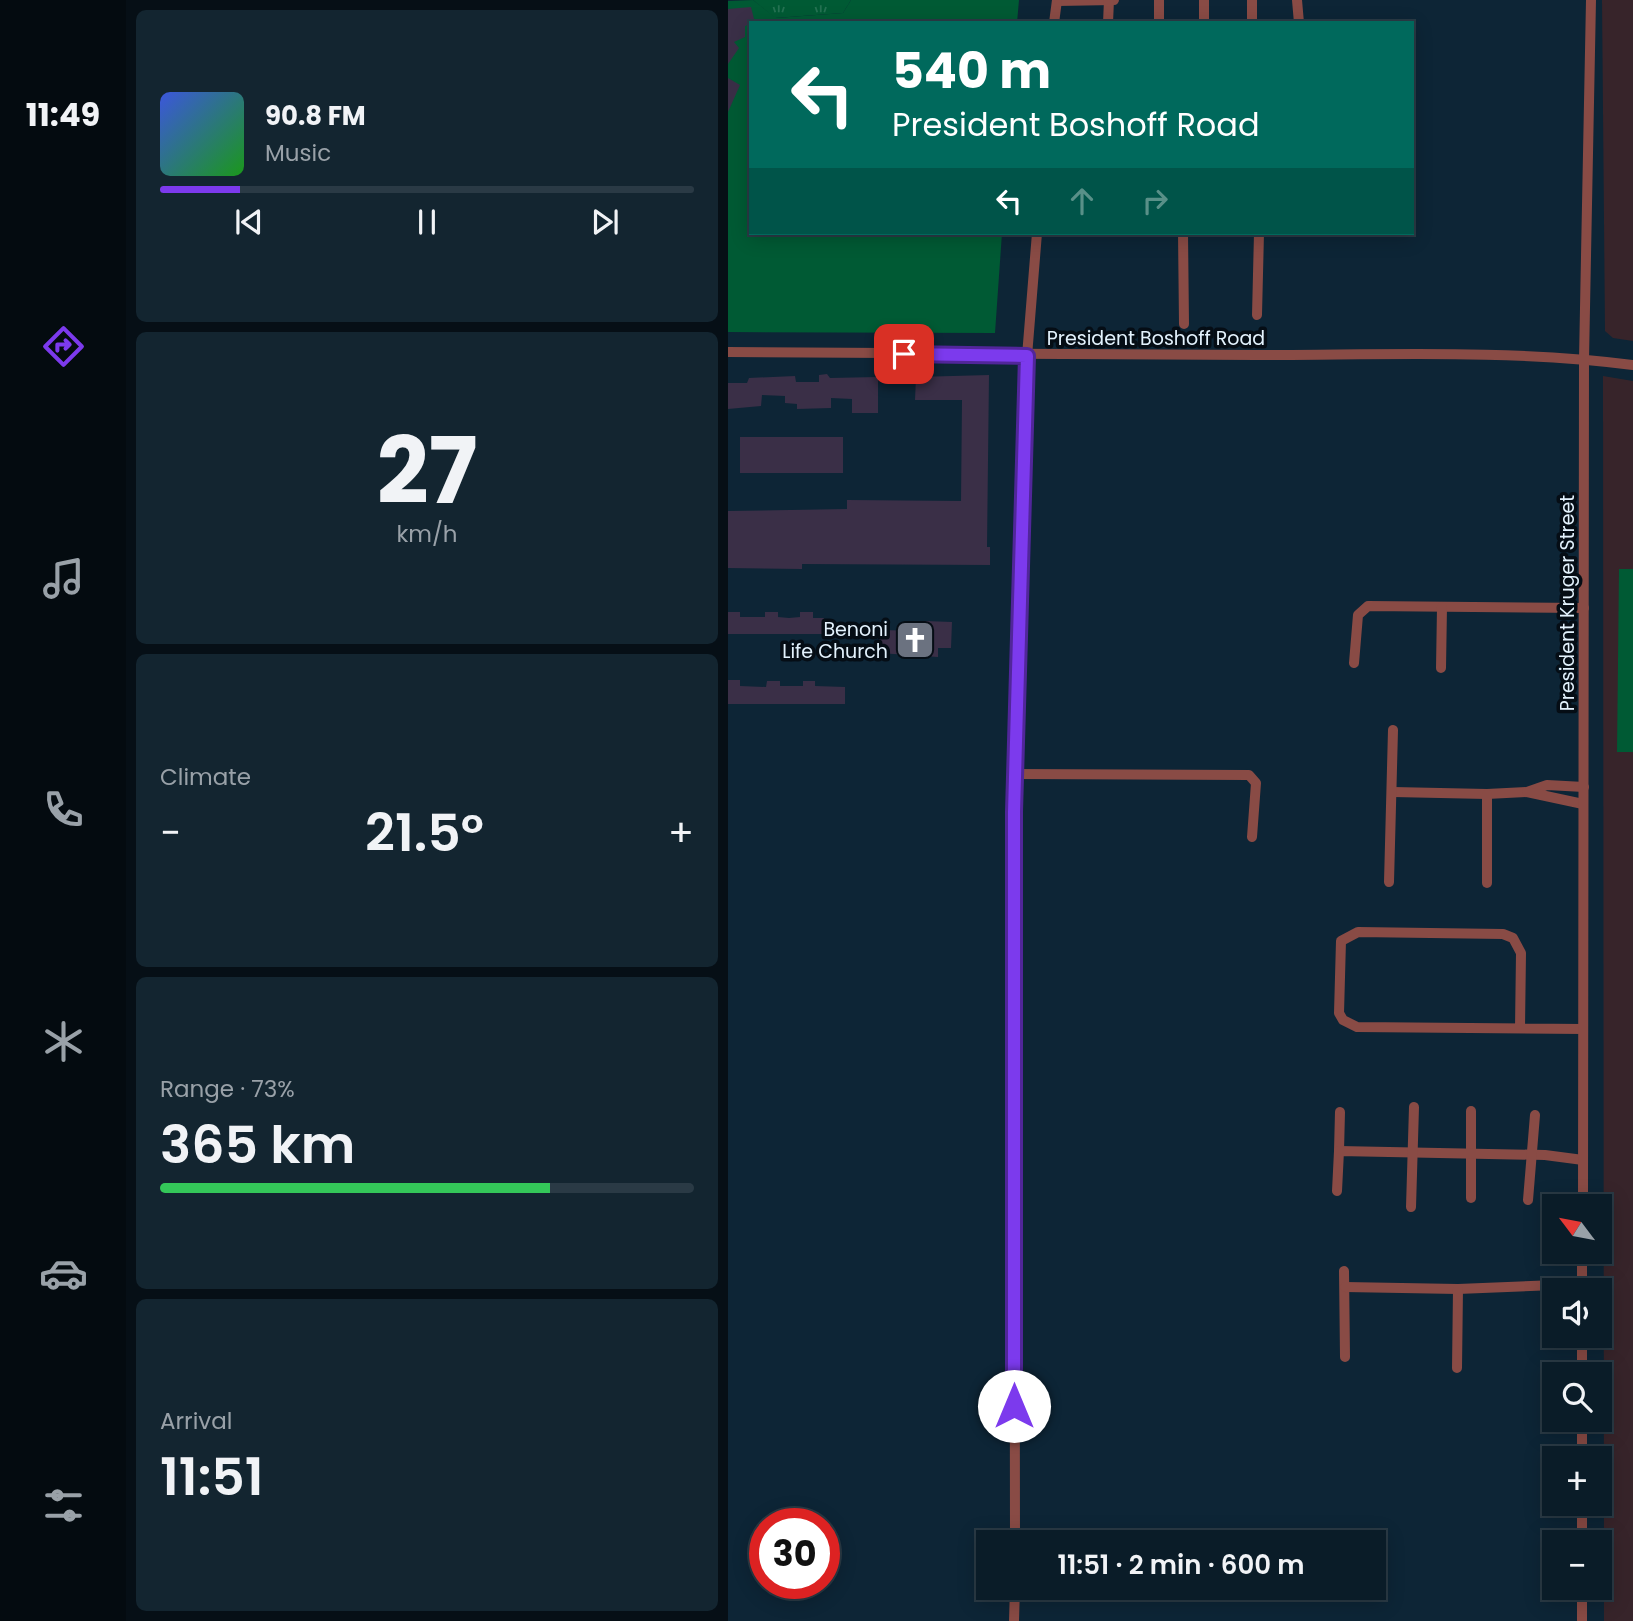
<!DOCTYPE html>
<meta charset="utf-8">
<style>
:root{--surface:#0a1c28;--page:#132530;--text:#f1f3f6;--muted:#99a1a8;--line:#2a3a45;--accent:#7c3aed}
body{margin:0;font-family:Poppins,sans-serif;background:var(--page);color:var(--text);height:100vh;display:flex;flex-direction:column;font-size:26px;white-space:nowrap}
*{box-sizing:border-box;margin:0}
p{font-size:23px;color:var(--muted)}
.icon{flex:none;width:38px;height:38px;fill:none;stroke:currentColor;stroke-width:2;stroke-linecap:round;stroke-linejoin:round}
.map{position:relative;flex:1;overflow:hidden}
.sheet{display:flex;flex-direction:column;gap:10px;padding:10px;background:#060f16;width:602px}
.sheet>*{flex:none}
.guide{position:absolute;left:21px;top:21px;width:665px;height:214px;border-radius:0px;box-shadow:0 4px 18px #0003,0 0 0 2px var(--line);background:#00695c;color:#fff;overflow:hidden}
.needle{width:46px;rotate:302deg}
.tools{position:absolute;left:814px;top:1194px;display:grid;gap:14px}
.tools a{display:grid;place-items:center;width:70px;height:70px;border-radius:0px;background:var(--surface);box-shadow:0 4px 18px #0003,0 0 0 2px var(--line);font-size:35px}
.speed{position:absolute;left:21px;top:1508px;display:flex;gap:14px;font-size:35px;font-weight:700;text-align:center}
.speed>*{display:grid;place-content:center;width:91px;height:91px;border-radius:50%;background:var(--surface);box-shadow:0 4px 18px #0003,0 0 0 2px var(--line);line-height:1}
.speed .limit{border:10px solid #d22;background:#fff;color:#111}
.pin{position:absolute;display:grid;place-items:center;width:60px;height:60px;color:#fff;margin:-30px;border-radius:14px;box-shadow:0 4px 10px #0006}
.me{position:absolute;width:77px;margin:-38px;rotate:0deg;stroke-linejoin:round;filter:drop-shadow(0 0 5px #0008)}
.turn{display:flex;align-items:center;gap:24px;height:147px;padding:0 28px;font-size:32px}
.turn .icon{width:91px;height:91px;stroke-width:2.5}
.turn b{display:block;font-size:49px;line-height:60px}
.lanes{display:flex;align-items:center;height:66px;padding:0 28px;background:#0003;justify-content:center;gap:35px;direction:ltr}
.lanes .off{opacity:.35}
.big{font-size:52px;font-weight:600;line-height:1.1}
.sheet .tile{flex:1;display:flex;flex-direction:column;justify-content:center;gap:10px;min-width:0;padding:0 24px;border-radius:10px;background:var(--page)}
.sheet .dial{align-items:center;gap:0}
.dial b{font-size:91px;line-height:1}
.song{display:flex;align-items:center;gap:21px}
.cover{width:84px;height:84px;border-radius:10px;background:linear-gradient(135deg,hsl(230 70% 55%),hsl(120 70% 35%))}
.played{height:7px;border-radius:4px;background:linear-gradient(90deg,var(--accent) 15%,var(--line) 15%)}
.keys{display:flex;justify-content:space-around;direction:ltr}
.heat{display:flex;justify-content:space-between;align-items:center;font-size:38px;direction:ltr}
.charge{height:10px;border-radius:5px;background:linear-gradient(90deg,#34c759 73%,var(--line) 0)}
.trip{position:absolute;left:248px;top:1530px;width:410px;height:70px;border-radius:0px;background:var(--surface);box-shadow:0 4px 18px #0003,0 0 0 2px var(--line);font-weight:600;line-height:70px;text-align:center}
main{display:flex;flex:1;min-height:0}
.tabs{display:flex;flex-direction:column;width:126px;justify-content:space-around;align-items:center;background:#040b10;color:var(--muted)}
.tabs .icon{width:49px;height:49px}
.tabs .selected{color:var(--accent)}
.tabs b{font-size:32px;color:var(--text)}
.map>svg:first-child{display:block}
.education{fill:#37242a}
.grass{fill:url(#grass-tufts)}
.pitch{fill:#005a34}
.building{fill:#3a2f47}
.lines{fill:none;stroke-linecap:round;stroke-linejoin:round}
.street{stroke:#894b45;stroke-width:10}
.route-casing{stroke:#51269a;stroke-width:18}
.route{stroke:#7c3aed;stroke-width:12}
.labels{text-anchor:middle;stroke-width:7;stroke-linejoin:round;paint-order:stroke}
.street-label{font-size:19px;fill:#e3f2fd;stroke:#050d15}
.poi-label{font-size:19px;fill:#e3f2fd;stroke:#050d15;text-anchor:end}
</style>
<main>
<nav class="tabs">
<b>11:49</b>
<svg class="icon selected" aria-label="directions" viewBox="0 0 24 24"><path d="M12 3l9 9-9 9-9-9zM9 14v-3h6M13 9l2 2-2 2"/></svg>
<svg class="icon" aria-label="music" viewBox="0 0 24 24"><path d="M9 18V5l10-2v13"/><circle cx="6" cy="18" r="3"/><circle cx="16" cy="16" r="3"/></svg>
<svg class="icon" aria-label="phone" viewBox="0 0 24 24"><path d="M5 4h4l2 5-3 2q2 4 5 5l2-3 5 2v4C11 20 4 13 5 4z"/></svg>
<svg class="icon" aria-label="climate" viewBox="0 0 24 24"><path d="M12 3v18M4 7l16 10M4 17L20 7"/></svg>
<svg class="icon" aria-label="car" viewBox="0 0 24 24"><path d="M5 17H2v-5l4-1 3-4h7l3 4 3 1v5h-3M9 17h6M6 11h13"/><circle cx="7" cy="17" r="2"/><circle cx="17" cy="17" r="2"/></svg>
<svg class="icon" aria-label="filters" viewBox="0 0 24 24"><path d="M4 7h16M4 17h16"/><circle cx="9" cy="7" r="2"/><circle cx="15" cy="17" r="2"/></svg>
</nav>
<section class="sheet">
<div class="tile">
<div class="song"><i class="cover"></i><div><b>90.8 FM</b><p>Music</p></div></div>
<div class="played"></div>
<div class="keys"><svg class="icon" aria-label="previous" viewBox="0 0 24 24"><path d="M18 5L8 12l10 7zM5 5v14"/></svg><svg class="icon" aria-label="pause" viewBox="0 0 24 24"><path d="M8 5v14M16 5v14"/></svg><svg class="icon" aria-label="next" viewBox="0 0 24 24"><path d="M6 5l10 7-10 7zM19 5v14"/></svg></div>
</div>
<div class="tile dial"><b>27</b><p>km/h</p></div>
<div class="tile"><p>Climate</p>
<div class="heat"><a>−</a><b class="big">21.5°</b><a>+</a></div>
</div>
<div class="tile"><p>Range · 73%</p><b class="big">365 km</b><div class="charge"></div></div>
<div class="tile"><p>Arrival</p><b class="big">11:51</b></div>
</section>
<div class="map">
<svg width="905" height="1621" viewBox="0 0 905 1621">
<defs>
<pattern id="grass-tufts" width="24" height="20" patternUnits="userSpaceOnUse" patternTransform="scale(1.75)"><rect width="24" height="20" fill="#005a34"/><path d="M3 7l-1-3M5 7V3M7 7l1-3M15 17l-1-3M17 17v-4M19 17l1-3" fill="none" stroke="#257252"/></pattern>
</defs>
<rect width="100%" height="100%" fill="#0d2536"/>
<!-- education -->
<g class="education">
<path d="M874,0h31v341l-20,-3 -8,-7z"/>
<path d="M875,376l30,5v1240h-29z"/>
</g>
<!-- grass -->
<path class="grass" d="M25,0h98l-8,13 -68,5z"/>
<!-- pitch -->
<g class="pitch">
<path d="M25,0l23,18 67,-5 8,-13h168l-2,23h-266v210h251l-7,100 -267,-1v-331z"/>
<path d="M891,569h14v183h-16z"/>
</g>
<!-- building -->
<g class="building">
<path d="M23,7l4,16 -10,3v11l-11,5 5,6 -11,16v-55z"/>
<path d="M0,78l12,7 -12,27z"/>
<path d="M99,374l3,4 48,-1v36h-26v-14l-21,-1v10l-34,1v-5l-12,-1v-7l-23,-1 -1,11 -33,3v-26h19l2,-5 46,-2 1,6h23v-7z"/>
<path d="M261,375l-2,172h3v18l-188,-1v5l-74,-1v-57l119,-2v-9l114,1 1,-101h-47l1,-23z"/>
<rect x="12" y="437" width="103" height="36"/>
<path d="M0,612h12v5h25v-5h13v5l11,1 11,-1v-5h13v6h11v16h-96z"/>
<path d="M197,621l27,1 -1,26h-13v9l-59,-4v-23l46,1z"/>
<path d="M0,680h12v6l26,1 1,-6h13v5h23v-5h12v5l30,1v17h-117z"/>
</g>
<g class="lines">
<!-- street -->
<g class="street">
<path d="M431,0v23"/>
<path d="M476,0v23"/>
<path d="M524,0v23"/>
<path d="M569,0l2,23"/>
<path d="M329,1l57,-1"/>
<path d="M326,23l3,-23"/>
<path d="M380,23l1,-23"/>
<path d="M455,233l1,91"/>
<path d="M529,315l2,-82"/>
<path d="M0,352c177,2 353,3 529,3 125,0 252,-6 376,10"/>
<path d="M626,663l4,-48 10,-9 216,2"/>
<path d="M713,668l1,-61"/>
<path d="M287,774l234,1 7,8 -4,54"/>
<path d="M665,792l94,2 40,-2 20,-7 37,2"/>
<path d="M799,792l56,12"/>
<path d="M661,882l4,-152"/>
<path d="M759,883v-89"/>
<path d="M792,1028l1,-75 -8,-15 -10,-4 -145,-2 -17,9 -2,72 4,7 14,7 226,2"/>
<path d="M743,1111v87"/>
<path d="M611,1151l1,-39"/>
<path d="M609,1191l2,-40 206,4 38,5"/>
<path d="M800,1200l7,-85"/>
<path d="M855,1206l1,-847 7,-359"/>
<path d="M683,1207l3,-100"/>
<path d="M616,1271l1,86"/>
<path d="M617,1287l113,2 124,-5"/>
<path d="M854,1290v-39"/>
<path d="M729,1368l1,-79"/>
<path d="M854,1374v-39"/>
<path d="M854,1458v-39"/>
<path d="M287,1542l-1,-730 13,-456 10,-123"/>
<path d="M854,1542v-39"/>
<path d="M286,1621l1,-34"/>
<path d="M854,1621v-34"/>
</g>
</g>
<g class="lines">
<!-- route casing -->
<g class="route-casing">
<path id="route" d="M176,354l123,2 -13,456v594"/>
</g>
<!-- route -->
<use href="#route" class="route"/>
</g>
<!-- icons -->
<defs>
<g id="church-square" transform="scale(2.0125)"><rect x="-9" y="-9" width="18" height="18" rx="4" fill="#6b7280" stroke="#050d15"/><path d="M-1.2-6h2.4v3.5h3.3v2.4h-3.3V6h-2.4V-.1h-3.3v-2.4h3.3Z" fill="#fff"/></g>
</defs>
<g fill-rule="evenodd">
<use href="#church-square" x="187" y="640"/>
</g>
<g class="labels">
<!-- street labels -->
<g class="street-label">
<text x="428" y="345">President Boshoff Road</text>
<text transform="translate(839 603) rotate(-90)" y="7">President Kruger Street</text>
</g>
<!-- poi labels -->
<g class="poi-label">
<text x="160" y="636">Benoni<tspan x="160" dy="22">Life Church</tspan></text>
</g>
</g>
</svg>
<div class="tools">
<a><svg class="needle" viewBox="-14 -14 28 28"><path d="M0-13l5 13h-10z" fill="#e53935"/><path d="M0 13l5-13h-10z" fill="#99a1a8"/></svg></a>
<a><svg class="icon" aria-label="sound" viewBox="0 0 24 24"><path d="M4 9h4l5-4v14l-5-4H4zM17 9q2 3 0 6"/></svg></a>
<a><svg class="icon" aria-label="search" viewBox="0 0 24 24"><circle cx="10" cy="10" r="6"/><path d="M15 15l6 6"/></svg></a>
<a>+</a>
<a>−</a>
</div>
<div class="speed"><div class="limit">30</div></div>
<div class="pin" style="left:176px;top:354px;background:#d93025"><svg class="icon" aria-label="arrive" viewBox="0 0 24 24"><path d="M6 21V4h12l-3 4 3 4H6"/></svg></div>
<svg class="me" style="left:286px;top:1406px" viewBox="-20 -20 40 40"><circle r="19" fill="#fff"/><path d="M0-13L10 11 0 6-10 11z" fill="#7c3aed"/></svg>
<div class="trip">11:51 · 2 min · 600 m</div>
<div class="guide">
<div class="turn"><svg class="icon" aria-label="left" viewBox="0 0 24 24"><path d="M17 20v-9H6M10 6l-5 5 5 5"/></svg><div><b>540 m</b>President Boshoff Road</div></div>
<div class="lanes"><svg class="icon" aria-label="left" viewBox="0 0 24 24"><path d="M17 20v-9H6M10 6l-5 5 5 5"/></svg><svg class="icon off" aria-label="ahead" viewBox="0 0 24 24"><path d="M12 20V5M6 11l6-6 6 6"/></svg><svg class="icon off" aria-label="right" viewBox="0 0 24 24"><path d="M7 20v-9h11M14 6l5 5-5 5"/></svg></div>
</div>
</div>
</main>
